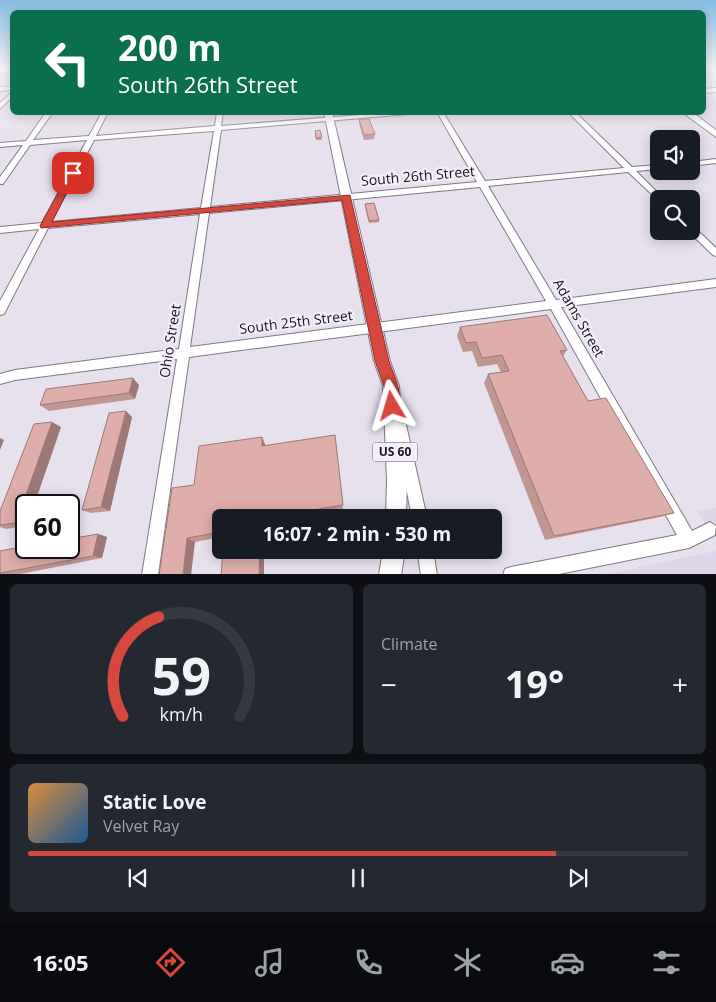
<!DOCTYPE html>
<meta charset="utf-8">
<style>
:root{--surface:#171b24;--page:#242831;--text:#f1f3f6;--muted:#9ea1a6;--line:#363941;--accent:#d6483d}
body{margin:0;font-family:"Open Sans",sans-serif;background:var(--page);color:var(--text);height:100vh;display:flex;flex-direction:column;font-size:19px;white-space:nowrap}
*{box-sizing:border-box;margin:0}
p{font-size:16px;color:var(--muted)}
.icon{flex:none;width:28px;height:28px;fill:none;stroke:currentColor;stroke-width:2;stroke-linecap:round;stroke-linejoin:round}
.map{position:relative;height:574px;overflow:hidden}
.drawer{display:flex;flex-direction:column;gap:10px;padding:10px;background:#0d0f14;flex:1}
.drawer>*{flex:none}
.banner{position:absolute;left:10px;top:10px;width:696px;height:105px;border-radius:8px;box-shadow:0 2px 12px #0003;background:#0b6e4f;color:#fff;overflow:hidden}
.tools{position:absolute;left:650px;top:130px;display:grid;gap:10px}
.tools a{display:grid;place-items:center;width:50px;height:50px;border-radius:8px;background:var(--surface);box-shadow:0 2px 12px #0003;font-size:25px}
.speed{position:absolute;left:15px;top:494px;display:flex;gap:10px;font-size:25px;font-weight:700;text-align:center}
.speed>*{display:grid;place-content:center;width:65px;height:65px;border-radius:50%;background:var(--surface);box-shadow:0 2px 12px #0003;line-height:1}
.speed .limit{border:2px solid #111;border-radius:8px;background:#fff;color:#111}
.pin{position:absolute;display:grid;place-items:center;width:42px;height:42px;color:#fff;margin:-21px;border-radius:10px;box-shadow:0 2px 8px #0006}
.me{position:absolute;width:55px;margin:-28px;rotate:353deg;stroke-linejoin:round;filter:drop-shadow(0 0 4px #0008)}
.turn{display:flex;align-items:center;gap:18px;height:105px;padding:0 25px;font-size:22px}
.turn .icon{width:65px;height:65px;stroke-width:2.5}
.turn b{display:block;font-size:35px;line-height:42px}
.big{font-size:38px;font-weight:700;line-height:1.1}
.drawer .widget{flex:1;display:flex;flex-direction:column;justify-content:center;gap:8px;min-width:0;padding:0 18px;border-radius:8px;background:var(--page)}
.drawer .dial{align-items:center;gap:0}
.dial svg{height:130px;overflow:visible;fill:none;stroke:var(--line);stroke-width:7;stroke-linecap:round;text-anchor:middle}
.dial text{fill:var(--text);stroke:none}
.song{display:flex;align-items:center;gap:15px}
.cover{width:60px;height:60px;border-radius:8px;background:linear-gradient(135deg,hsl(30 70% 55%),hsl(210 70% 35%))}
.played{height:5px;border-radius:2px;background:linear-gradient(90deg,var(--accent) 80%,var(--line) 80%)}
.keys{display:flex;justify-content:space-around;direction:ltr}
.heat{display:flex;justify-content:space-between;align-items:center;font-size:28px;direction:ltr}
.drawer .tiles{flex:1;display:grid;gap:10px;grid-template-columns:1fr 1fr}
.widget:last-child{grid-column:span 2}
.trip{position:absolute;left:212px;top:509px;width:290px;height:50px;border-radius:8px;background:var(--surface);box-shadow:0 2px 12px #0003;font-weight:700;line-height:50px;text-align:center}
.tab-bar{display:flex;height:80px;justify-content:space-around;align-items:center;background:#090b0e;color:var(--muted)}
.tab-bar .icon{width:35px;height:35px}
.tab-bar .current{color:var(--accent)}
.tab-bar b{font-size:22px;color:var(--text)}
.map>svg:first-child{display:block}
.built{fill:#e1d5e9}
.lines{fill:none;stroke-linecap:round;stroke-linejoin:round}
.minor-casing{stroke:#7f7884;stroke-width:2}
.major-casing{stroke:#7f7884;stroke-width:2}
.minor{fill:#fff;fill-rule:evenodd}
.major{fill:#fff;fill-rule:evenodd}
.wall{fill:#c09592}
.shaded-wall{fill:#9c7977}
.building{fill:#dfadaa;stroke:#9c7977}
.route{fill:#d6483d;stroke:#8b2f28}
.labels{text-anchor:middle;stroke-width:4.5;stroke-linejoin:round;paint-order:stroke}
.shield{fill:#f4edfa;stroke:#59565c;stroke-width:1}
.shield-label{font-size:12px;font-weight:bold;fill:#171519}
.street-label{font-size:14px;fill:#171519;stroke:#f4edfa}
</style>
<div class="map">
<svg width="716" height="575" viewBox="0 0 716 575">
<rect width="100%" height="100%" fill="#e7e0ed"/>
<!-- built -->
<g class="built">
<path d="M704,68h12v59l-21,-14 9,-1z"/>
<path d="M716,508v30l-19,-27z"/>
<path d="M716,551v23h-109z"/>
</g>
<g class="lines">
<!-- minor casing -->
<g class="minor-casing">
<g id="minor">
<path d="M12,86v4l-12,1v-4z"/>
<path d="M716,88v4l-12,1v-4z"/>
<path d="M12,92v5l-12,12v-6z"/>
<path d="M46,112h7l-20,28 56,-4 13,-24h6l-12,24 119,-10 2,-14h6l-2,14 176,-14h34l-210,18 -11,77 267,-25 -40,-70h6l42,69 139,-13 -56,-56h7l57,55 27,-2v4l-23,2 28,28h-5v2l-31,-29 -140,14 68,114 160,-21v8l-155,20 131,224 18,-9 6,4 -1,9 -26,13 -135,27h-51l2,-6 6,-2 166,-32 -126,-226 -362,48 -31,218h-16l35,-216 -162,21 -15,4v-10l15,-4 164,-21 21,-135 -152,14 -44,86 -4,1v-14l39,-72 -39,4v-6l42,-4 45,-83 -57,5 -27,39h-3v-7l23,-32 -23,2v-4l26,-2zM214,131l-13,77 -150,14 43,-82zM480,187l66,114 -356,46 19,-134z"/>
<path d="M716,159v4l-25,3v-4z"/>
<path d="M691,226l3,1 22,21v8l-3,-1 -25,-24h3z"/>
<path d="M401,423l5,1 1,5 20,89h-15l-17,-89 1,-5z"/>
<path d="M417,550h16l4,25h-16z"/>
</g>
</g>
<!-- major casing -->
<g class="major-casing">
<g id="major">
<path d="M324,112h8l58,249 9,25 8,94 -1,38h-20l1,-38 -4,-94 -9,-25z"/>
<path d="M682,112h10l24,18v7z"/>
<path d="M383,550h22l-4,25h-22z"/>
</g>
</g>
<!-- minor -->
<use href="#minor" class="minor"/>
<!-- major -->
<use href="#major" class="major"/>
</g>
<!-- wall -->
<g class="wall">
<path d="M359,119l16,15 -1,5 -10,1 -5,-16z"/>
<path d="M320,130l2,10h-6l-1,-9z"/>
<path d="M365,204l14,16v2l-10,1 -4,-17z"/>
<path d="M460,327l107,23 -4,6 25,45 86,112 -14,4 -115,23 -61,-157 4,-9 13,-2 -4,-8 -19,3 -6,-16 -9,1 -6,-16z"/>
<path d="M139,385l-4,14 -86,12 -9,-6z"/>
<path d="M132,417l-22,94 -19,2 -9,-3z"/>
<path d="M61,427l-27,78h-8v21l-20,3 -6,-2v-16z"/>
<path d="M335,435l8,75 -44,8h-78v19l-26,5 -36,33 35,-90 71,-41v2z"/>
<path d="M98,534l9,3 -5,21 -87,17h-15v-24z"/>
</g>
<!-- shaded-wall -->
<g class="shaded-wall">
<path d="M133,378l6,7 -4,14 -6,-6z"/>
<path d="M126,411l6,6 -22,94 -9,-4z"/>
<path d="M52,422l9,5 -27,78h-8v21l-10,-3z"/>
<path d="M262,437l3,7v9l-3,-7z"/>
<path d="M0,438l4,2 -4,10z"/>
<path d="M98,534l9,3 -5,21 -9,-2z"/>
<path d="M187,538l8,4 -4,33h-8z"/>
<path d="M260,550h4v25h-5z"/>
</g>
<!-- building -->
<g class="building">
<path d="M359,119h10l6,15 -11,1z"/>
<path d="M320,130l2,7 -6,1 -1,-7z"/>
<path d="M374,203l5,17 -10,1 -4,-17z"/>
<path d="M547,315l20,35 -7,1 28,50 18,-3 68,115 -120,23 -66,-162 21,-3 -7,-16 -20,3 -6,-16 -10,1 -6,-16z"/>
<path d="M133,378l-4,15 -89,12 6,-16z"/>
<path d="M126,411l-25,96 -19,3 27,-97z"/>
<path d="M52,422l-36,101 -16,2v-14l34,-87z"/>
<path d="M335,435l8,70 -76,13h-46v14l-34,6 -4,37h-24l13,-87 22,-3 5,-39 63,-9v9z"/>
<path d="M98,534l-5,22 -93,17v-22l26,-5v2h43v-9z"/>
<path d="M223,550h37l-1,25h-38z"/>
</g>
<!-- sky -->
<linearGradient id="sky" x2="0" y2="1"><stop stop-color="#87bde2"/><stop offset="0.46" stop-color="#f4f1f7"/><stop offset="1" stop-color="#f4f1f7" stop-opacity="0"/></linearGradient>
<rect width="716" height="148" fill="url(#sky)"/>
<!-- route -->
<path class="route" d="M73,171l4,2 -25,49 298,-27 39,166c5,15 15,34 9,50l-6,2 -5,-2 -3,-25 -9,-25 -33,-161 -301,28 -1,-2 29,-53z"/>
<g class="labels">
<!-- shield labels -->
<rect class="shield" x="372.5" y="442.5" width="45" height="19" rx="4"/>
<g class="shield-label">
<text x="395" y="456">US 60</text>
</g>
<!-- street labels -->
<g class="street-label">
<text transform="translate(418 176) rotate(-5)" y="5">South 26th Street</text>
<text transform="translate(579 318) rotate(60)" y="5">Adams Street</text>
<text transform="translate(296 322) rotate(-7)" y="5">South 25th Street</text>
<text transform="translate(170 341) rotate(-81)" y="5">Ohio Street</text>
</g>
</g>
</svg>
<div class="tools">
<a><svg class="icon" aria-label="sound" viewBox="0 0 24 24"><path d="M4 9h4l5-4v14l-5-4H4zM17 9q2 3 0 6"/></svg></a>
<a><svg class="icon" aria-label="search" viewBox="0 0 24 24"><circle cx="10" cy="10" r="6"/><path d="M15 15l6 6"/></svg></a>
</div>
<div class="speed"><div class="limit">60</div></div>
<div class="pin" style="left:73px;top:173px;background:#d93025"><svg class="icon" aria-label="arrive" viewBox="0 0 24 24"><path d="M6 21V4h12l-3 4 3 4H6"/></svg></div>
<svg class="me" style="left:392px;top:406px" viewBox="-20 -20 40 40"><path d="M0-17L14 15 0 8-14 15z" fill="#d6483d" stroke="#fff" stroke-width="4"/></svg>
<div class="trip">16:07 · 2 min · 530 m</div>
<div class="banner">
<div class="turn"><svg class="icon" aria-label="left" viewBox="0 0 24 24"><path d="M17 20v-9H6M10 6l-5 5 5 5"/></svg><div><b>200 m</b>South 26th Street</div></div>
</div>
</div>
<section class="drawer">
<div class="tiles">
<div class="widget dial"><svg viewBox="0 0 100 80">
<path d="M14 69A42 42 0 1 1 86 69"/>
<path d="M14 69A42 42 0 0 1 36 8" stroke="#d6483d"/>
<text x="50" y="56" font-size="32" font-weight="700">59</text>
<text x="50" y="72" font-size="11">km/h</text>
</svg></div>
<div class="widget"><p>Climate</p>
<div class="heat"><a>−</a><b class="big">19°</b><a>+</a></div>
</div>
<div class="widget">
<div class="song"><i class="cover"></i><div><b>Static Love</b><p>Velvet Ray</p></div></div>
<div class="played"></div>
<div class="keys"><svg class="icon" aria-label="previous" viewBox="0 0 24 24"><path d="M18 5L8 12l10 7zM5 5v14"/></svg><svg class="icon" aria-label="pause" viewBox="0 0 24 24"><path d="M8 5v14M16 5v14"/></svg><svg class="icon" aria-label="next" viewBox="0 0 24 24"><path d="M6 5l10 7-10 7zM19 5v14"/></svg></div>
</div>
</div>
</section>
<nav class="tab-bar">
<b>16:05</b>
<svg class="icon current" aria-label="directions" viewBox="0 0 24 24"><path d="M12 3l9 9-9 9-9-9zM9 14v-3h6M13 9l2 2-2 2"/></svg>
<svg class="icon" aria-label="music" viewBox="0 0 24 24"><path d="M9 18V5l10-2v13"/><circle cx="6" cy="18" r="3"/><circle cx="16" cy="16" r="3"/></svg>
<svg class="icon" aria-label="phone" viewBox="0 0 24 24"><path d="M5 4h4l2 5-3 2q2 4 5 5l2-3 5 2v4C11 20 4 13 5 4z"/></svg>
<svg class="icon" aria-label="climate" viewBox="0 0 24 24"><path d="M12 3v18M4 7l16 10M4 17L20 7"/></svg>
<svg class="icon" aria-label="car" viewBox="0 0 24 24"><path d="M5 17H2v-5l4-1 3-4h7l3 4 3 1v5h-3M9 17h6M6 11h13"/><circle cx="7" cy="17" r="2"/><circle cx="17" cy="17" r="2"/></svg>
<svg class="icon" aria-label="filters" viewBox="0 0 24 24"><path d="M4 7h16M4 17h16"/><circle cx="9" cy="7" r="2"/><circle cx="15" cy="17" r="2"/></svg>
</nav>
